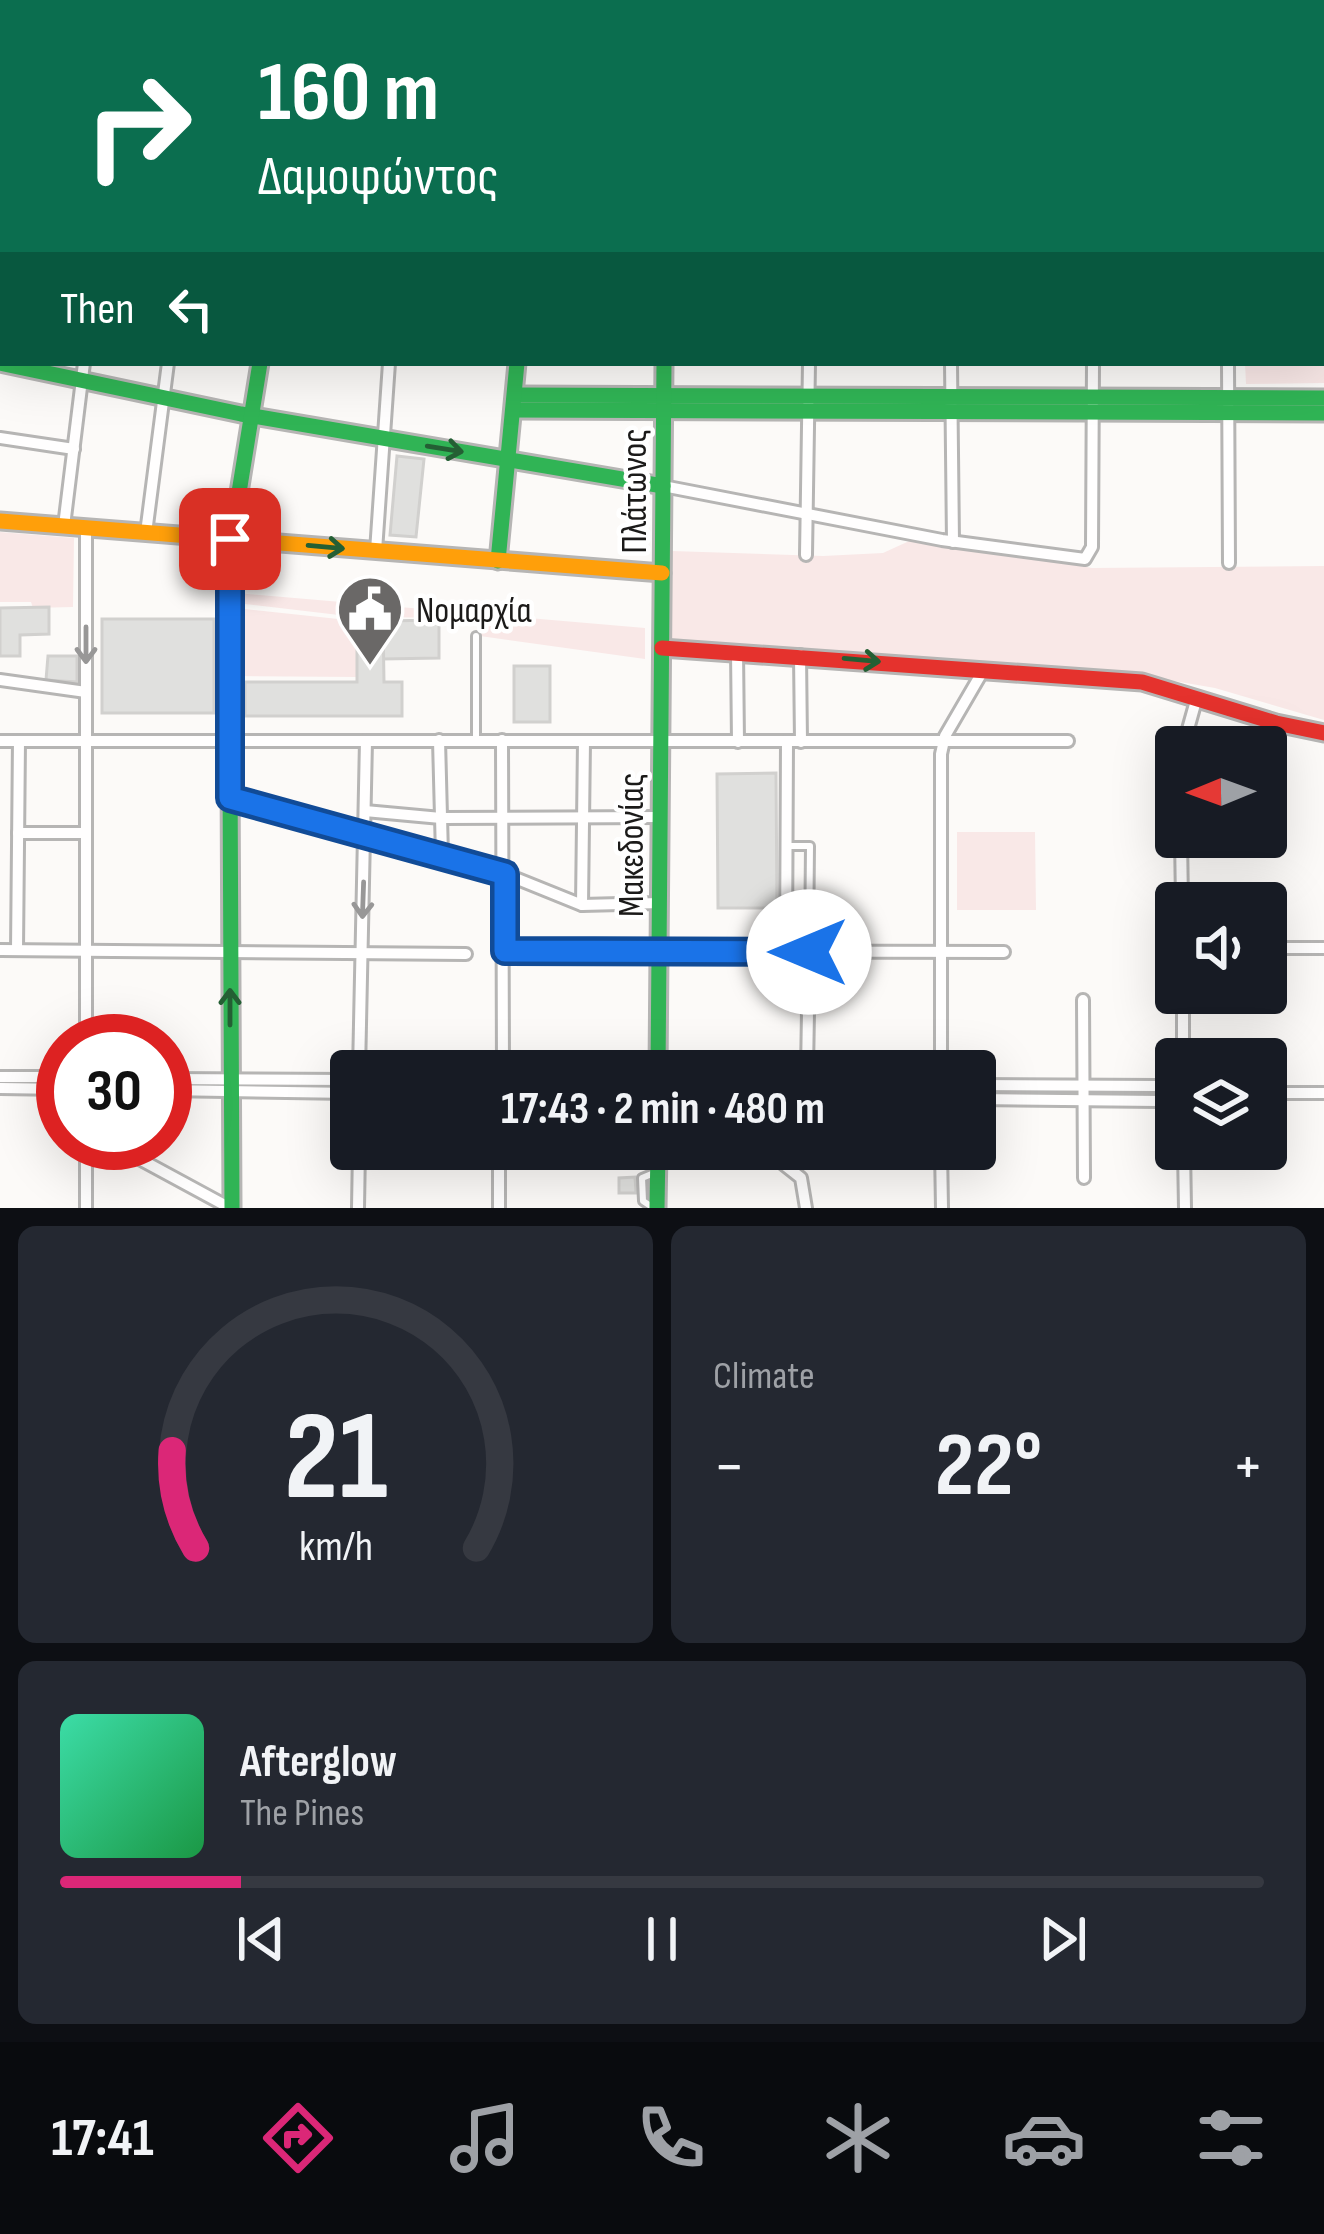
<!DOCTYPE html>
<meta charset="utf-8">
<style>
:root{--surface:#171b24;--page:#242831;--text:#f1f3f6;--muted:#9ea1a6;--line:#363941;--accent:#db2777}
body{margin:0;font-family:"Sofia Sans Condensed",sans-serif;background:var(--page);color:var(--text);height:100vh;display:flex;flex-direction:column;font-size:45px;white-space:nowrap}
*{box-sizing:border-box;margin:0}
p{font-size:39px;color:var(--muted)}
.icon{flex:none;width:66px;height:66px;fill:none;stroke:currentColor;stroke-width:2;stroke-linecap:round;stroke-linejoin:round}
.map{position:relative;height:1208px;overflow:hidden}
.side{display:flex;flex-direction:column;gap:18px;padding:18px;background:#0d0f14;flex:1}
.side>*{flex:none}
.hud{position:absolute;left:0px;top:0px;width:1326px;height:366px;box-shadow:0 12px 48px #0002;background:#0b6e4f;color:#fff;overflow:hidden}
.needle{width:78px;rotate:269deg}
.fabs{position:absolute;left:1155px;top:726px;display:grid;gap:24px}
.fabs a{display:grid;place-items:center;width:132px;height:132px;border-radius:12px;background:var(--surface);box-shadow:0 12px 48px #0002;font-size:60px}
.speed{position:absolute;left:36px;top:1014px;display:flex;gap:24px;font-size:60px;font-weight:700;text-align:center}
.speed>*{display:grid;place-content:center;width:156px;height:156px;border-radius:50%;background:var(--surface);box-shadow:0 12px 48px #0002;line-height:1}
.speed .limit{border:18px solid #d22;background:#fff;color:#111}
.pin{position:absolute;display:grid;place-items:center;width:102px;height:102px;color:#fff;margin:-51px;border-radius:24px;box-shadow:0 6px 18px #0006}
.me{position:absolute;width:132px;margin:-66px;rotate:270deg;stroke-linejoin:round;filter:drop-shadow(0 0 9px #0008)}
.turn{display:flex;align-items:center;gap:42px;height:252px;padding:0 60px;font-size:54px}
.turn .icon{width:156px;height:156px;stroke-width:2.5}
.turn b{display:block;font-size:84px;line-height:102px}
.then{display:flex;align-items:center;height:114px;padding:0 60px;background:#0003;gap:24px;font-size:45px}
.big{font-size:90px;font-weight:700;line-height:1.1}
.side .card{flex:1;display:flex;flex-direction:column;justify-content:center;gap:18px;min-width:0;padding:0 42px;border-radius:18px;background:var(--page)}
.side .dial{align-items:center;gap:0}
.dial svg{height:312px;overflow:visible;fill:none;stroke:var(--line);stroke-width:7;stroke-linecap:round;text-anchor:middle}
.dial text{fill:var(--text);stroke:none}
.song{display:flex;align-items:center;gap:36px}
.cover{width:144px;height:144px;border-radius:18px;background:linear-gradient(135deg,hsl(160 70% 55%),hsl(140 70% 35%))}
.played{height:12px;border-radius:6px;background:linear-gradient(90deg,var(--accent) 15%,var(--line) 15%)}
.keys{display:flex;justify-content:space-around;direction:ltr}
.heat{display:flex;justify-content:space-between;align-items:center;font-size:66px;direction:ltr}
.side .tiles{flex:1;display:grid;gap:18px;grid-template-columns:1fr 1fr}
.card:last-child{grid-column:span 2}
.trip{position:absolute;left:330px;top:1050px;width:666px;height:120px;border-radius:12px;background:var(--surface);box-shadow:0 12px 48px #0002;font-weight:700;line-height:120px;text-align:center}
.tab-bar{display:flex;height:192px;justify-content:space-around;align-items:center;background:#090b0e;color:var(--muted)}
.tab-bar .icon{width:84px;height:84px}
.tab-bar .active{color:var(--accent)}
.tab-bar b{font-size:54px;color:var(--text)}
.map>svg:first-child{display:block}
.green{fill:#f9e8e7}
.building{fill:#e0e0de;stroke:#d1d0ce;stroke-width:3}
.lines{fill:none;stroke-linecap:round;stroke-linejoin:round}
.lane-casing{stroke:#b6b5b4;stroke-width:12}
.street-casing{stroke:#b6b5b4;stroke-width:16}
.fast-casing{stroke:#b6b5b4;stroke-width:21}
.slow-casing{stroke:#b6b5b4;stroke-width:21}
.jam-casing{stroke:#b6b5b4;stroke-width:21}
.lane{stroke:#fffefe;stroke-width:6}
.street{stroke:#fffefe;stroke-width:10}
.fast{stroke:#30b455;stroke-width:15}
.slow{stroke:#ff9f0a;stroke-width:15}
.jam{stroke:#e5322d;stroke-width:15}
.oneway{stroke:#245f34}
.oneway2{stroke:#989797}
.route-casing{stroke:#114b97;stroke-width:30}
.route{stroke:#1a73e8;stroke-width:21}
.labels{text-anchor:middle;stroke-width:9;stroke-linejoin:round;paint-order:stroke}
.street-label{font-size:36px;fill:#1b1a19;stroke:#fff}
.poi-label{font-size:36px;fill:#1b1a19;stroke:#fff;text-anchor:start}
</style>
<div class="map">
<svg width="1324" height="1208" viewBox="0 0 1324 1208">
<rect width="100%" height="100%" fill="#fcfaf8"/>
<!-- green -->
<g class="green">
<path d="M1324,254v129l-78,1 -1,-21h78z"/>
<path d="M0,532l74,6 -1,69 -40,1 -2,-6h-31z"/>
<path d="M918,537l174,31 232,-2v154l-109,-32 -64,-11 -479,-38v-88l151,5 60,-3z"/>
<path d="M237,593l408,35v31l-165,-23 -2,-18 -122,-1 -120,-14z"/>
<path d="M236,608l121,13v56l-120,-1z"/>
<path d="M957,832h78l1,78h-79z"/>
</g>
<!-- building -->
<g class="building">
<path d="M397,456l27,3 -8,78 -26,-2z"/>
<path d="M49,607v27l-29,1v21h-20v-48z"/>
<rect x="102" y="619" width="112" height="94"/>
<path d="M439,620v38l-56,1v-38z"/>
<path d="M357,621h26l1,61h18v34h-157v-34h112z"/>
<path d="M48,656h29v26l-31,-2z"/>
<rect x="514" y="666" width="36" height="56"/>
<path d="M776,773l1,135h-59l-1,-134z"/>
<path d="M635,1177l1,16h-17v-15z"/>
</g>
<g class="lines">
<!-- lane casing -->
<g class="lane-casing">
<g id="lane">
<path d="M476,636v104"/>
<path d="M786,846h24l-1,104"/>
<path d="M652,1207l-9,-6 -1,-23 12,-5"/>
</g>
</g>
<!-- street casing -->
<g class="street-casing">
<g id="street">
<path d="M112,0v3"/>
<path d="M948,0v3"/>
<path d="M1092,0v3"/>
<path d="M811,3v-3"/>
<path d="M1228,3v-3"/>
<path d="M0,69h3"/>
<path d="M0,234h3"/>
<path d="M1323,239h1"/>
<path d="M951,363l2,179"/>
<path d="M1228,363l1,200"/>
<path d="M0,438l74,11"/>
<path d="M663,486l279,54 143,19 7,-12 1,-184"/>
<path d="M64,526l20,-163"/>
<path d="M146,533l22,-170"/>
<path d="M376,551l13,-188"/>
<path d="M806,555l3,-192"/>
<path d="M737,651l1,91"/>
<path d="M800,655l1,87"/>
<path d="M0,680l86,12"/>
<path d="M439,740l3,115"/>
<path d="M502,740l1,331"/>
<path d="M0,741h1068"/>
<path d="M1183,747l14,-50"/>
<path d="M230,798l275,76 77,31 78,-2"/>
<path d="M365,811l76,7 219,-1"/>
<path d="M18,833h68"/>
<path d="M1181,837l1,66"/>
<path d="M582,905l2,-164"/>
<path d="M1266,948h58"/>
<path d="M0,950l466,4"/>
<path d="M17,950l2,-209"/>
<path d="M504,951l500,1"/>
<path d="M786,952l1,-210"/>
<path d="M1183,993v66"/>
<path d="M1083,1000l1,178"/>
<path d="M86,1041v-513"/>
<path d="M359,1071l7,-330"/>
<path d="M807,1071l2,-119"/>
<path d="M941,1071v-317l4,-18 39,-67"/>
<path d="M0,1077h63"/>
<path d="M165,1079l186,1"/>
<path d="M975,1085l183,1 18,4"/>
<path d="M0,1088l63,1"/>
<path d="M165,1090l186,3"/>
<path d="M1266,1093h58"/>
<path d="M975,1099l184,2 17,-5"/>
<path d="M165,1110l8,-19"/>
<path d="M110,1143l120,65"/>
<path d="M745,1149l37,14 19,15 5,30"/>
<path d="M941,1149l1,59"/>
<path d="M1184,1149l1,59"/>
<path d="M144,1161l7,-18"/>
<path d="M86,1208v-65"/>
<path d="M358,1208l1,-59"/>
<path d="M499,1208v-59"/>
</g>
</g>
<!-- fast casing -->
<g class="fast-casing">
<g id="fast">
<path d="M233,0l12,3"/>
<path d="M324,0v3"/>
<path d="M540,0v3"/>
<path d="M667,0v3"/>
<path d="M1323,72h1"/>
<path d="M0,363l241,51 422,72"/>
<path d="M515,395l809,3"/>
<path d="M513,410l811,3"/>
<path d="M498,561l19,-198"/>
<path d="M658,1071l6,-708"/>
<path d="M232,1208l-3,-654 31,-191"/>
<path d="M657,1208l1,-59"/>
</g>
</g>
<!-- slow casing -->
<g class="slow-casing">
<path id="slow" d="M0,521l662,52"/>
</g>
<!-- jam casing -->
<g class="jam-casing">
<path id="jam" d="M662,648l480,34 134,41 48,10"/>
</g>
<!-- lane -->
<use href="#lane" class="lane"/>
<!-- street -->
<use href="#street" class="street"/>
<!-- fast -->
<use href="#fast" class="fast"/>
<!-- slow -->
<use href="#slow" class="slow"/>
<!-- jam -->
<use href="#jam" class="jam"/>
</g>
<!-- one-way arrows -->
<defs><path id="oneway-shaft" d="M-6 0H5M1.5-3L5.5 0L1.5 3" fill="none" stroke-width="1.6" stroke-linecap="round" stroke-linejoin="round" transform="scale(3)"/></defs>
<g class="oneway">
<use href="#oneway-shaft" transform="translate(445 449) rotate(9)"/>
<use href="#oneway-shaft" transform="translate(326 547) rotate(5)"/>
<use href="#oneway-shaft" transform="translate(862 660) rotate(5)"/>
<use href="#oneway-shaft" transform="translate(230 1007) rotate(-90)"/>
</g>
<g class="oneway2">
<use href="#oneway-shaft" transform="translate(86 645) rotate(90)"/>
<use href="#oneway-shaft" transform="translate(363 900) rotate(92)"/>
</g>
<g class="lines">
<!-- route casing -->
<g class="route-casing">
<path id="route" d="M230,539v259l275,76v77l304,1"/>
</g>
<!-- route -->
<use href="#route" class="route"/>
</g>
<!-- icons -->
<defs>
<g id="civic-pin" transform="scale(3.45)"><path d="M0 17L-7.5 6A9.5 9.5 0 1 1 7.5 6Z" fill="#6a6867" stroke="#fff"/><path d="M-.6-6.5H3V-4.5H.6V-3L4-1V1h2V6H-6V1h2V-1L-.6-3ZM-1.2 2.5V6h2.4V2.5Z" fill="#fff"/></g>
</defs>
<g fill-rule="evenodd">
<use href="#civic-pin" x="370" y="609"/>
</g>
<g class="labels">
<!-- street labels -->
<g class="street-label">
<text transform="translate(633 491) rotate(-90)" y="13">Πλάτωνος</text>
<text transform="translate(630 845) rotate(-90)" y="13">Μακεδονίας</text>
</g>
<!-- poi labels -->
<g class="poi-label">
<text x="416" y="622">Νομαρχία</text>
</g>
</g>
</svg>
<div class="fabs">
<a><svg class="needle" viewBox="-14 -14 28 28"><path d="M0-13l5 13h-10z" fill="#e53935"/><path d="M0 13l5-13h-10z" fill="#9ea1a6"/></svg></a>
<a><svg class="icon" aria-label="sound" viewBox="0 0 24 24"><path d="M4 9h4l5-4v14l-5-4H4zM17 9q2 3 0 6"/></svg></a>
<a><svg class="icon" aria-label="layers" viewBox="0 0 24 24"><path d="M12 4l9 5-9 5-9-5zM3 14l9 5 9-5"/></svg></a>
</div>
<div class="speed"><div class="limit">30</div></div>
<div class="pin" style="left:230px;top:539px;background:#d93025"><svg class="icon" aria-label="arrive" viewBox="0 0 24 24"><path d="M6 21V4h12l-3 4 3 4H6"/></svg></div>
<svg class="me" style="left:809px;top:952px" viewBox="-20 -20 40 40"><circle r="19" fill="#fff"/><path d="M0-13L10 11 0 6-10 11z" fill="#1a73e8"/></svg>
<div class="trip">17:43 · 2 min · 480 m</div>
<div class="hud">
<div class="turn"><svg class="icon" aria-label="right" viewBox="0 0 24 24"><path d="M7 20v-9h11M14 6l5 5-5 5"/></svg><div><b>160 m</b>Δαμοφώντος</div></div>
<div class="then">Then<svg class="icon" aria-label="left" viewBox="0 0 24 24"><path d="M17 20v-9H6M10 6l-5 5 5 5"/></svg></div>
</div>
</div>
<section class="side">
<div class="tiles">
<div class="card dial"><svg viewBox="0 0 100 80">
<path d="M14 69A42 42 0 1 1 86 69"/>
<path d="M14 69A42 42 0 0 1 8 44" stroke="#db2777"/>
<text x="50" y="56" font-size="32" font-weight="700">21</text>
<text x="50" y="72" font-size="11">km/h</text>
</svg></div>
<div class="card"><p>Climate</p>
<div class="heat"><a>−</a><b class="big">22°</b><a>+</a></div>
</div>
<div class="card">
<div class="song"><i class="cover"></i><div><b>Afterglow</b><p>The Pines</p></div></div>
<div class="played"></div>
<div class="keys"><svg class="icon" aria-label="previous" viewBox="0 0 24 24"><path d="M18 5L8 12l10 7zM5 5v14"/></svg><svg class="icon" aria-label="pause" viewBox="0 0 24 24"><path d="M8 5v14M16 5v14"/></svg><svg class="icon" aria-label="next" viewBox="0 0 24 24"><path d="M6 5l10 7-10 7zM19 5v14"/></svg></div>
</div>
</div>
</section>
<nav class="tab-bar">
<b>17:41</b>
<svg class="icon active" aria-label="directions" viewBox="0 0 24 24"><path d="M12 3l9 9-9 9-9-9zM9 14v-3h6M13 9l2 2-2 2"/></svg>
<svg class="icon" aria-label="music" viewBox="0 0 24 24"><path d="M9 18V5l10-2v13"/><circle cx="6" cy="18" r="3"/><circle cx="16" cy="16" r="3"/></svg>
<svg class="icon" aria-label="phone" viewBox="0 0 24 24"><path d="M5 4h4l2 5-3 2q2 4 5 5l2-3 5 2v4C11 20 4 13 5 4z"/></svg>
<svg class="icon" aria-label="climate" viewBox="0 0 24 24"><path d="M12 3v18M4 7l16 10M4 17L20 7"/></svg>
<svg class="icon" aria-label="car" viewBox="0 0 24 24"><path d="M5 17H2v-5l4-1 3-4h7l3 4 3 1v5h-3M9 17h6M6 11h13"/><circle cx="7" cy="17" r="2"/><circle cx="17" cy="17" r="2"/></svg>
<svg class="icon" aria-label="filters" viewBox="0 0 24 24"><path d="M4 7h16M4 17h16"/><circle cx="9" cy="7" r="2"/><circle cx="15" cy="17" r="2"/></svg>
</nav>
